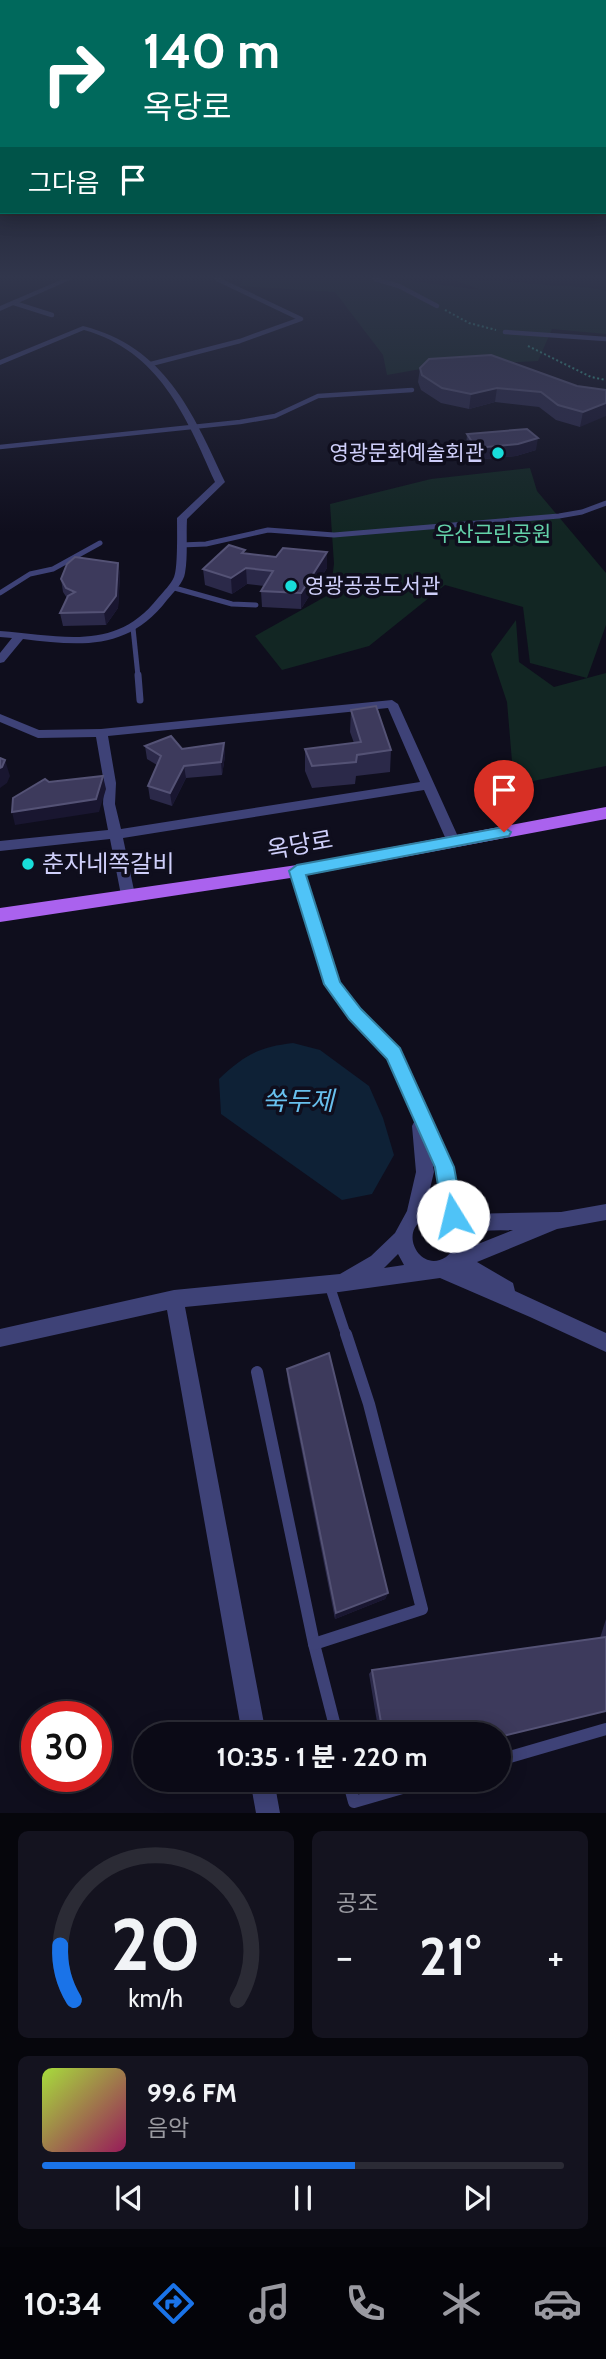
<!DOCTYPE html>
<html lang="ko">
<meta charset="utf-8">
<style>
:root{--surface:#0b0a16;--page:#14131f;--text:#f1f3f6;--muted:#9a9aa1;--line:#2b2b35;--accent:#1a73e8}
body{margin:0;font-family:Cabin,"Noto Sans KR",sans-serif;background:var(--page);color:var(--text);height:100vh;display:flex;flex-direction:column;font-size:26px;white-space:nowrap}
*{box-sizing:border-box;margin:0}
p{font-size:23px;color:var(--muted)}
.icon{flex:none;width:38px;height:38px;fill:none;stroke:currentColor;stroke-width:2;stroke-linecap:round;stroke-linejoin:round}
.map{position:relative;height:1813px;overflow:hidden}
.details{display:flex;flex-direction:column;gap:18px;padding:18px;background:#06060c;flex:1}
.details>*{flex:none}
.hud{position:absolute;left:0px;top:0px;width:607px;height:214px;box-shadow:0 4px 18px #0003,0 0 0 2px var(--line);background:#00695c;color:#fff;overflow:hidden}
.speed{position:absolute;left:21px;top:1701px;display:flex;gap:14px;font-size:35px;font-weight:700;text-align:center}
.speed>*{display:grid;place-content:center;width:91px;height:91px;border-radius:50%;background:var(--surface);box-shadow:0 4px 18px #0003,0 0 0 2px var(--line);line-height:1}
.speed .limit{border:10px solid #d22;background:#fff;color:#111}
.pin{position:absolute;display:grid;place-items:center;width:60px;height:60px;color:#fff;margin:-72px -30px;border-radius:50% 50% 50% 0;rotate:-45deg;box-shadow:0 0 7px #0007}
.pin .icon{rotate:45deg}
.me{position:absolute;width:77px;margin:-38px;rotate:351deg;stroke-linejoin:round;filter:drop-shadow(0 0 5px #0008)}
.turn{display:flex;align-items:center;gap:24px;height:147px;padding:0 28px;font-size:32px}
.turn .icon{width:91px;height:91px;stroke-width:2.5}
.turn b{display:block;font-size:49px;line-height:60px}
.then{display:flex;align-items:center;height:66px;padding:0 28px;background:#0003;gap:14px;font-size:26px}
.big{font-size:52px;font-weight:800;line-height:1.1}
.details .tile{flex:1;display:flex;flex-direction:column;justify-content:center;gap:10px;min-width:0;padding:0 24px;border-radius:10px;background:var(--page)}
.details .dial{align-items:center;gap:0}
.dial svg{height:182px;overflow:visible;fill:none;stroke:var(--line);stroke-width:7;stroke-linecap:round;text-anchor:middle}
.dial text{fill:var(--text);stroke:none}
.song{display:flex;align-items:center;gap:21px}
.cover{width:84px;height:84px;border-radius:10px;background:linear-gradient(135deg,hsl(80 70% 55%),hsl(330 70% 35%))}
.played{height:7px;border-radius:4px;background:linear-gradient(90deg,var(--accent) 60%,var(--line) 60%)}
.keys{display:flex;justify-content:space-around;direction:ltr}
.heat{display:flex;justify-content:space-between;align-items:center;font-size:38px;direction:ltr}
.details .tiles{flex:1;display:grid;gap:18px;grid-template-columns:1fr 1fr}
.tile:last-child{grid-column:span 2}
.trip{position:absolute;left:133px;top:1722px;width:378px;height:70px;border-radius:35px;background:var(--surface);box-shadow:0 4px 18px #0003,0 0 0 2px var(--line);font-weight:800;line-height:70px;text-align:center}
.tabs{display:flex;height:112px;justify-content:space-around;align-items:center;background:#040409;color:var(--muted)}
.tabs .icon{width:49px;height:49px}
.tabs .on{color:var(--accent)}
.tabs b{font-size:32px;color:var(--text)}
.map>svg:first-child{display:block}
.green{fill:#122623}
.water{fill:#0e2136}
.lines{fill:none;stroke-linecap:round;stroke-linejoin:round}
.path{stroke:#3aa391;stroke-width:2;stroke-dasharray:2 2.5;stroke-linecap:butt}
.service-far4{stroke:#3e4277;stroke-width:4.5}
.service-far3{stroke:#3e4277;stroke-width:5}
.service-far2{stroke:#3e4277;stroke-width:7}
.service-far1{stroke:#3e4277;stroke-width:10}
.service{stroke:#3e4277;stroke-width:12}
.minor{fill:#3e4277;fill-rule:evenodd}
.primary{fill:#aa62ee;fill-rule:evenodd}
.wall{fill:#2b2949}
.shaded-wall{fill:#191630}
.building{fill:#3d3a5c;stroke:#545275;stroke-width:2}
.route{fill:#4fc3f7;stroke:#337fa1;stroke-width:2}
.poi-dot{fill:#18ddda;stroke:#0f0e1d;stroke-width:2.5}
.labels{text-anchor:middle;stroke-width:7;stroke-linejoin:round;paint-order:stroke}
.far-poi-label{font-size:21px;fill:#cfcffa;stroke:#0f0e1d;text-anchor:end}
.far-park-label{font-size:21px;fill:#64d1a9;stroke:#0f0e1d}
.street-label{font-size:24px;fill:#cfcffa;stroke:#0f0e1d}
.poi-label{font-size:24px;fill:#cfcffa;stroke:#0f0e1d;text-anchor:start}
.water-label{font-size:26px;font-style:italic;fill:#68c0ee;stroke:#0f0e1d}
</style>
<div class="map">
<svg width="606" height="1813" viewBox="0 0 606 1813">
<rect width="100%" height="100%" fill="#0f0e1d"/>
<!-- green -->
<g class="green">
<path d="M245,279h151l85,11 -29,-11c33,0 61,3 94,6 20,1 40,1 60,6v43l-54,-5 -14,32 -100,5 -51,9 -4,-20 -48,-63 -97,-6z"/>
<path d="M530,468l7,23 69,82v52l-19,53 -57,-15 -7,-56 -78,-22 -76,61 -87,24 -27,-34 75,-42 4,-30 -4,-60 101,-25z"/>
<path d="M516,620l3,42 35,25 52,-14v93l-92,19 -7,-83 -16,-48z"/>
</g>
<!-- water -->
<path class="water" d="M293,1043l27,7 49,36 14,32 11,37 -22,39 -30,6 -121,-86 -2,-35c25,-24 40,-32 74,-36z"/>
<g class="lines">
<!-- path -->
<g class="path">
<path d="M445,310l24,13 27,7"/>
<path d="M528,346l63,31 15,3"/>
</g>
<!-- service-far4 -->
<g class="service-far4">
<path d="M375,279l24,7 38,20"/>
<path d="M14,303l38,12"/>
<path d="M505,332l101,7"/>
<path d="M151,364l89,-23 61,-22 -84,-40"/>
<path d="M0,447l240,-25 35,-6 43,-20 94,-6"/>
</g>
<!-- service-far3 -->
<g class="service-far3">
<path d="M181,545l25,-1 62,-14 66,5 225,-19 23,-4 24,-9"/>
<path d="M171,587l61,17 24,1"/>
<path d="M0,593l30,-19 23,-5 47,-26"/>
<path d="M133,628l5,48"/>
</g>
<!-- service-far2 -->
<path class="service-far2" d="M138,675l2,25"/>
<!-- service-far1 -->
<path class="service-far1" d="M329,1284l17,51"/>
<!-- service -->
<g class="service">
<path d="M257,1372l57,272 23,90"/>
<path d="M314,1644l108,-35 -53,-205 -23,-70"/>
<path d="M499,1760l107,-31"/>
<path d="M348,1780l6,22 76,-22"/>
</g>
<!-- minor -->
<g class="minor">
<path d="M63,279h9l-72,32v-5z"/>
<path d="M83,326c82,21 109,85 142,156l-38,37c-1,17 1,37 -2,54 -1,9 -12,20 -18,27 -39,51 -86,46 -144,39l-19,23 -4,1v-10l12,-15 -12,-1v-6c60,4 115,22 158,-33 5,-6 13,-14 16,-21 4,-9 3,-47 3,-59l38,-36c-29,-66 -56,-131 -131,-152l-84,35v-5z"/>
<path d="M392,700l6,4 62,137 -2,3h-10l-24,-54 -301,48 12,57 -7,5 -7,-5 -11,-56 -110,12v-10l108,-11 -5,-26 1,-21 -8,-46 -58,1 -38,-16v-8l39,16 62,-1zM388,708l32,74 -299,47 -6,-25 1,-21 -8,-47z"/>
<path d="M297,866l7,5 36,111 20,28 40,39 52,118 9,44 3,3 97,-2 45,-8v16l-49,9 -80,33 36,21 2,8 91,42v19l-76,-35 -90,-39 -101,14 -154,15 81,427h-24l-75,-424 -167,37v-18l174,-39 166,-16 31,-18 24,-23 12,-22 9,-39 -4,-46 3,-6 -27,-62 -38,-40 -24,-34 -36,-113zM432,1159l10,42h-15l7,-29zM431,1217l14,3 10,13c1,10 -1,18 -9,24 -28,18 -51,-32 -15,-40zM513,1230l-40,16 -1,-15zM398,1254l6,11 -20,3z"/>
<path d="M250,1780h24l6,33h-24z"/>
</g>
<!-- primary -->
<path class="primary" d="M606,807v12l-309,58 -297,45v-14l297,-43z"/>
</g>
<!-- wall -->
<g class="wall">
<path d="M420,368l157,18 29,4 -26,37 -24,-7 -17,-13 -44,-5 -26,7 -28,-6 -20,-13 -3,-8z"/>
<path d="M467,434l69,16 -20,6 -42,4 -8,-14z"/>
<path d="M245,553l82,15 -26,41 -39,-2 -1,-16 3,-5 -17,-2 -15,10 -27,-9 -2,-16z"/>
<path d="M118,563l2,12 -2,33 -12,17 -43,1 -3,-13 7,-15 -4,-6 -2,-13z"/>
<path d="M351,710l40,40 -1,22 -34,4 -1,8 -43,4 -7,-17v-22l49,-6 -4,-11z"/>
<path d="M224,743l1,13 -3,19 -36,3 -14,28 -22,-7 -2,-13 9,-21 -10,-6 -2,-13 37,3z"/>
<path d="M287,1369l101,224 -3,6 -50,20 -47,-237z"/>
<path d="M606,1619v92l-107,23h-120l-10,-60 3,-4 228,-32z"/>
</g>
<!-- shaded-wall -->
<g class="shaded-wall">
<path d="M497,388l-2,14 -26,7 2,-15z"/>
<path d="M606,403v13l-26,11 3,-15z"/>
<path d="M538,438l-2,12 -20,6 -42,4 2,-12z"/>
<path d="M327,552v16l-26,41v-16z"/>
<path d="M118,563l2,12 -2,33 -12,17 -2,-13z"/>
<path d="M246,568l1,16 -15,10 -1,-16z"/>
<path d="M224,743l1,13 -3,19 -1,-13z"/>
<path d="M5,760l5,16 -3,7 -7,5v-20z"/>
<path d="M184,766l2,12 -14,28 -2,-13z"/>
<path d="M103,776l3,13 -7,23 -84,13 -3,-13z"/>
<path d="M388,1593l-3,6 -50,20 1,-6z"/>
</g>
<!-- building -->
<g class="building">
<path d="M491,355l86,31 29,4v13l-23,9 -25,-7 -17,-13 -44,-4 -26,6 -29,-6 -20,-13 -2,-7 9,-9z"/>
<path d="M527,429l11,9 -20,6 -42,4 -9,-14z"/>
<path d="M229,545l16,5 -3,3 34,4 7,-9 44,4 -26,41 -40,-2 12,-20 -27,-3 -15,10 -28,-9z"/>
<path d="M75,557l43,6 -2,33 -12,16 -44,1 8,-17 7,-4 -9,-4 -5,-9 6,-15z"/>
<path d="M376,706l15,44 -34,5 -1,7 -44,4 -7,-17 56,-7 -10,-32z"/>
<path d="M171,736l11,13 42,-6 -3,19 -37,4 -14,27 -22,-7 13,-30 -16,-10z"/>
<path d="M0,758l5,2 -3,7 -2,1z"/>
<path d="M103,776l-7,23 -84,13 1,-14 32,-19 4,3z"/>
<path d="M329,1353l59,240 -52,20 -49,-244z"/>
<path d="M606,1637v74l-107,26v-3h-116l-11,-64z"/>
</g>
<!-- sky -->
<linearGradient id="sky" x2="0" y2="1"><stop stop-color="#080810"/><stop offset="0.52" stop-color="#31364c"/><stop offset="1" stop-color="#31364c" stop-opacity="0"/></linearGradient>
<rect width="606" height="533" fill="url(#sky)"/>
<!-- route -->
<path class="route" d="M504,827l7,5 -2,4 -203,39 34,107 21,27 39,39 54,119 9,49 -3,6 -7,3 -8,-3 -2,-6 -8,-49 -48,-108 -38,-40 -25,-35 -35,-113 8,-6z"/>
<!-- markers -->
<g class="poi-dot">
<circle cx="498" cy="453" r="7"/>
<circle cx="291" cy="586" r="7"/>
<circle cx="28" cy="864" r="7"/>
</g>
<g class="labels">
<!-- far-poi labels -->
<g class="far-poi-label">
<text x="484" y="460">영광문화예술회관</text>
<text x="305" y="593" text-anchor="start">영광공공도서관</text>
</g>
<!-- far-park labels -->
<g class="far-park-label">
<text x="493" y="541">우산근린공원</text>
</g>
<!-- street labels -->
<g class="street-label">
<text transform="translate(300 845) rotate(-10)" y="8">옥당로</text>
</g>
<!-- poi labels -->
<g class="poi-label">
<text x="42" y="872">춘자네쪽갈비</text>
</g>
<!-- water labels -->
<g class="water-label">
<text x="298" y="1110">쑥두제</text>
</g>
</g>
</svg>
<div class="speed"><div class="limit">30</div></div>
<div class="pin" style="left:504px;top:832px;background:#d93025"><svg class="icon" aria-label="arrive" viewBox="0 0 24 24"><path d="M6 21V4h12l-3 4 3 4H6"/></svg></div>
<svg class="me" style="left:453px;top:1216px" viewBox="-20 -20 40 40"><circle r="19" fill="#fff"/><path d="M0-13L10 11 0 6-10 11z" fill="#4fc3f7"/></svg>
<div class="trip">10:35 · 1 분 · 220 m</div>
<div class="hud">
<div class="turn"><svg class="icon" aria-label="right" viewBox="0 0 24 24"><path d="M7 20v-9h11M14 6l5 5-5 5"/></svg><div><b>140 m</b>옥당로</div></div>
<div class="then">그다음<svg class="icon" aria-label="arrive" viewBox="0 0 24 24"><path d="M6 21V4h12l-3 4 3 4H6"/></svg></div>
</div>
</div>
<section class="details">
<div class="tiles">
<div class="tile dial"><svg viewBox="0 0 100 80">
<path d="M14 69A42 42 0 1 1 86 69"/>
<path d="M14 69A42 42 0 0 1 8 45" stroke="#1a73e8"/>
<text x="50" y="56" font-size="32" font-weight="700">20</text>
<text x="50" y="72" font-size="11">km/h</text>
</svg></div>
<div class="tile"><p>공조</p>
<div class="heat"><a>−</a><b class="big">21°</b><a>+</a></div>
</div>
<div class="tile">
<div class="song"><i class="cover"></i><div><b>99.6 FM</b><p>음악</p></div></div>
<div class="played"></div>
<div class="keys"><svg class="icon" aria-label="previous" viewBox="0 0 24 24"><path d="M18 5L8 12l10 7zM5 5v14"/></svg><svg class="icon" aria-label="pause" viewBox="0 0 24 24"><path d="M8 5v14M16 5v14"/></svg><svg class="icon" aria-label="next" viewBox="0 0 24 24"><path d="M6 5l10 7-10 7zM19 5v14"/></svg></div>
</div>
</div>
</section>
<nav class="tabs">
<b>10:34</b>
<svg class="icon on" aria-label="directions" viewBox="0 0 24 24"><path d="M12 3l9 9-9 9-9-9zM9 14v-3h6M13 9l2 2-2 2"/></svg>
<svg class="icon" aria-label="music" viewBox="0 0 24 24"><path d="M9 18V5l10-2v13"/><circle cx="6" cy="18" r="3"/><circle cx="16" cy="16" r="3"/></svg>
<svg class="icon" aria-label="phone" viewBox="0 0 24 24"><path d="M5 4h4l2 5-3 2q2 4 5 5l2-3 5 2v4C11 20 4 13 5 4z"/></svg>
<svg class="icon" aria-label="climate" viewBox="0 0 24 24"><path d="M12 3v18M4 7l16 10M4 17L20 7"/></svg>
<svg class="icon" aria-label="car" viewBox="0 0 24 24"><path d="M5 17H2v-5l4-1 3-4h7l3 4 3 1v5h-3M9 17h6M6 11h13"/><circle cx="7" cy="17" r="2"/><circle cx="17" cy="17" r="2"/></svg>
</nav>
